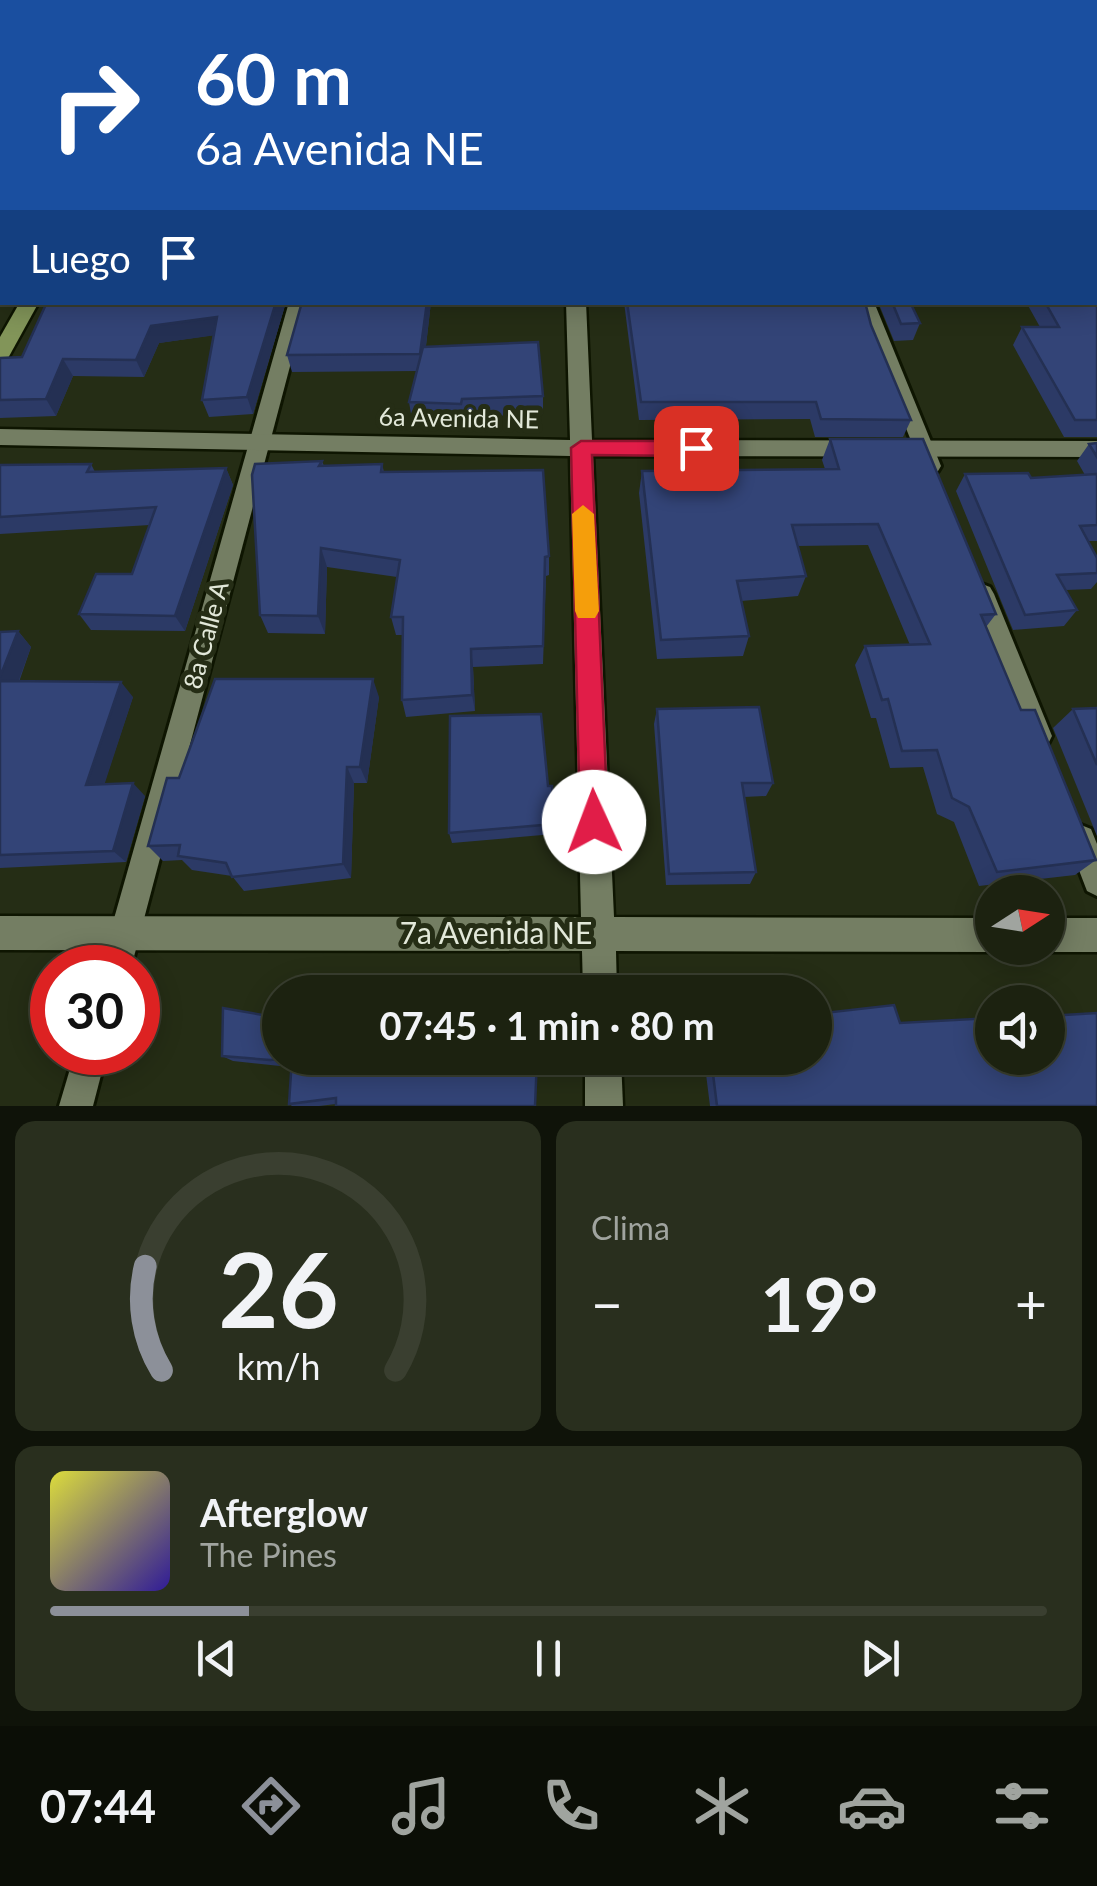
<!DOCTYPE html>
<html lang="es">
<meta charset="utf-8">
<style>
:root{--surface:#1c2210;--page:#292f1e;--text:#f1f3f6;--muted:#a0a49f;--line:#3a3f30;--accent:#8c9099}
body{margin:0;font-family:Lato,sans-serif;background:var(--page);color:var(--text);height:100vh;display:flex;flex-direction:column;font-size:38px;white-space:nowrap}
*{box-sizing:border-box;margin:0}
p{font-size:32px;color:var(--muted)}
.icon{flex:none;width:55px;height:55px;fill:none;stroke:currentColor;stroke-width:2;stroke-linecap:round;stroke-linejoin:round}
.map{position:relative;height:1106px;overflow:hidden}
.drawer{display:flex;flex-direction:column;gap:15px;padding:15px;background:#0f1309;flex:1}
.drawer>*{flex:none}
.top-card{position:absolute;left:0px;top:0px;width:1098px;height:305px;box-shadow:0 5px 25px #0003,0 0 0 2px var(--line);background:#1a4fa0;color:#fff;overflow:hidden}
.needle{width:65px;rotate:78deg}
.buttons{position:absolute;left:975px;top:875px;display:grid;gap:20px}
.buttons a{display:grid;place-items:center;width:90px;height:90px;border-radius:50%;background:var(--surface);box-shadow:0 5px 25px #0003,0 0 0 2px var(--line);font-size:50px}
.speed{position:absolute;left:30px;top:945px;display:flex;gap:20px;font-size:50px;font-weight:700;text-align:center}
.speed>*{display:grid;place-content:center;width:130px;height:130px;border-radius:50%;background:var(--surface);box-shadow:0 5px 25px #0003,0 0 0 2px var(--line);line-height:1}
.speed .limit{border:15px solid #d22;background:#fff;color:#111}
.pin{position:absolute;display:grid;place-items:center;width:85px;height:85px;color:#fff;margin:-42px;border-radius:20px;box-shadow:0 5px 15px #0006}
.me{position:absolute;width:110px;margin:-55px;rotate:358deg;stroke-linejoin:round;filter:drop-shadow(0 0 8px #0008)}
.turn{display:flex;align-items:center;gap:35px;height:210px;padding:0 30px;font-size:45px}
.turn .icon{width:130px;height:130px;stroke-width:2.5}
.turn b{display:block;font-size:70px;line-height:85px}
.then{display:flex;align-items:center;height:95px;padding:0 30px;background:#0003;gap:20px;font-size:38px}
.big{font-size:75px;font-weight:700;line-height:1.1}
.drawer .card{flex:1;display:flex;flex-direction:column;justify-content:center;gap:15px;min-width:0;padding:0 35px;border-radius:20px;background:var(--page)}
.drawer .dial{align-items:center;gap:0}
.dial svg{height:260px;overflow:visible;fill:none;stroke:var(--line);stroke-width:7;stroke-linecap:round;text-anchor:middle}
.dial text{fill:var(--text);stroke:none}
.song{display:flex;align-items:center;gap:30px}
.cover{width:120px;height:120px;border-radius:15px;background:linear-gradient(135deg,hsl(60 70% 55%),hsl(250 70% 35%))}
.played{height:10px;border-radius:5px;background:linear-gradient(90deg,var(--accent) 20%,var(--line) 20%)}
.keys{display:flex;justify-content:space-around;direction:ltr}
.heat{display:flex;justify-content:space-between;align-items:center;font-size:55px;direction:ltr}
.drawer .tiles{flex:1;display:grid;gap:15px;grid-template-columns:1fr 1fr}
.card:last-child{grid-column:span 2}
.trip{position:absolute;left:262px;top:975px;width:570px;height:100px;border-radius:50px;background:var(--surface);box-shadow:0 5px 25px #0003,0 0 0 2px var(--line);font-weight:700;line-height:100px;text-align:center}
.tabs{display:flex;height:160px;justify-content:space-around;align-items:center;background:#0b0e06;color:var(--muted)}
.tabs .icon{width:70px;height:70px}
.tabs .current{color:var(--accent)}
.tabs b{font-size:45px;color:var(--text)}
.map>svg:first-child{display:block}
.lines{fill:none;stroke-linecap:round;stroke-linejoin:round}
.lane-casing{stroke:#0e1501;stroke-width:6}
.street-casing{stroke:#0e1501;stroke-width:5}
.secondary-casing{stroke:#0e1501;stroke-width:5}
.lane{fill:#747e63;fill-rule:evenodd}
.street{fill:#747e63;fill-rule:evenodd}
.secondary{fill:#829559;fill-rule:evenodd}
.wall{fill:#2c3a66}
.shaded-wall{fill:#243053}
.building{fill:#347;stroke:#243053;stroke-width:2.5}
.route{fill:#e11d48;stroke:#92132f;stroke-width:2.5}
.slow{fill:#f59e0b}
.labels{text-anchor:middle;stroke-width:10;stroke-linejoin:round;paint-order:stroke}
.street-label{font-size:25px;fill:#e2e8d9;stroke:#252d15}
.near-street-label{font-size:30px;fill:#e2e8d9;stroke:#252d15}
</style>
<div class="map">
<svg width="1097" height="1106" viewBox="0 0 1097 1106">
<rect width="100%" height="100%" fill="#252d15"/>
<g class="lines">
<!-- lane casing -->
<g class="lane-casing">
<g id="lane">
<path d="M740,0h9l2,2h-12z"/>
<path d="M289,302h18l-176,666h-31z"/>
<path d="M856,302h18l67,164 -3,5 -7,3 -10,-8z"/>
<path d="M982,584l8,3 4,7 58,142 -4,8 -9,4 -9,-4 -4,-8 -56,-142 4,-7z"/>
<path d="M1081,825l10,4 6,15v52l-10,-5 -20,-52 4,-10z"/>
<path d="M75,1052h32l-14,54h-34z"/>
</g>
</g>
<!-- street casing -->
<g class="street-casing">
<g id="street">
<rect x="557" y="0" width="12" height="2"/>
<path d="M700,0h129l-130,2z"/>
<rect x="1095" y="230" width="2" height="13"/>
<path d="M566,302h20l6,138 505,1v16l-504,-1 21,461 378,1v30h10l-10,4 -376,-1 1,41h-34l-1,-41 -582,-1v-34l581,1 -11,-461 -570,-11v-16l570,11z"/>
<path d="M1048,918h49v34h-49l-10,-4h10z"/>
<path d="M585,1058h36l2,48h-38z"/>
</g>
</g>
<!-- secondary casing -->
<g class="secondary-casing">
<path id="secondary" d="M20,302h19l-32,58 -7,2v-25z"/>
</g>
<!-- lane -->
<use href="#lane" class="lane"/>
<!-- street -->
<use href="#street" class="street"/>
<!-- secondary -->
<use href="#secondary" class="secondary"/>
</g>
<!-- wall -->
<g class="wall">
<path d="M1097,261v176h-33l-51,-92 9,-18h18l-14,-25h69z"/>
<path d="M286,302l-33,112 -44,3 -7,-17 12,-65 -55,8 -15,34 -71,-1 -17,40 -56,2v-60l22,-1z"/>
<path d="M302,302h129l-5,44 117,50v18l-80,3v5l-51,-2 -3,-18 8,-31 -125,1 -5,-17z"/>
<path d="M624,302h241l6,23 40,95 -8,17h-88l-5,-18 -171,1z"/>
<path d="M878,302h32l10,21 -7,17 -19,1z"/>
<path d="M830,439l166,175 -10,13 35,83 75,150 -21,15 -96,11 -25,-64 -17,-8 -14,-47 -33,1 -14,-50h-5l-16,-53 10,-19 45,-1 -42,-100 -71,1 9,30 -8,20 -57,5 8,35 -6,20 -86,3 -18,-166 3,-22 183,-2 -3,-9z"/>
<path d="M1097,443v98h-9l9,17v24l-6,7 -25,1 11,20 -13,16 -51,4 -57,-139 9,-17 66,4 54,-3 -8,-14 12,-17z"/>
<path d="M322,461l2,5 58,-2 2,8 165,84v19l-3,1 -3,88 -70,3 2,44 -69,6 -4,-17 1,-65h-7l-5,-18 6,-40 -70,-10 -2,67 -57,-1 -8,-18z"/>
<path d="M91,464l4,8 131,-4 7,17 -48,146 -94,-1 -12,-16 53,-40 18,-49 -150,9v-69z"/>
<path d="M18,631l13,16 -12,35 114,15 -29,87 41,12 -19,66 -126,6v-236z"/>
<path d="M379,697l-12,86h-13l-3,95 -107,13 -12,-15 -40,-6 -10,-10 -19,1 -15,-15 31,-68z"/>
<path d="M1097,708v128l-44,-108 20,-19z"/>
<path d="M657,709l116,74 -7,13 -22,1 12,75 -6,12 -84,1 -12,-161z"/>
<path d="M554,824v10l-102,9 -3,-10z"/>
<path d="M280,1018l258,40 -202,46 -17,2h-27l-3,-2 3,-40 -12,2 -47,-5 -11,-5z"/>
<path d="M900,1023l197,83h-387l-6,-48h111z"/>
</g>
<!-- shaded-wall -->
<g class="shaded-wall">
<path d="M161,0h14l-1,2h-15z"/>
<path d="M2,242v32l-2,4v-32z"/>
<path d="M276,302h10l-33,112 -6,-17z"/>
<path d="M427,302h4l-8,69 -3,-17z"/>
<path d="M217,317l7,17 -65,9 -15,34 -8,-17 15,-34z"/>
<path d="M63,359l10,17 -17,40 -10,-17z"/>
<path d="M226,468l7,17 -48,146 -10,-15z"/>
<path d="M321,548l6,19 -2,67 -7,-18z"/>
<path d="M18,631l13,16 -18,49 -13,-13v-6z"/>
<path d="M471,649l2,18 2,44 -3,-16z"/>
<path d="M373,679l6,18 -12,86 -7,-16z"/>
<path d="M121,682l12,15 -33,101 -14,-13z"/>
<path d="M347,767l7,16 -3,95 -8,-14z"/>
<path d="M133,783l12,13 -19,66 -13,-11z"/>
</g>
<!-- building -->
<g class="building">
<path d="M0,0h161l-2,2h-157v240l-2,4z"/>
<path d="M223,0h197v2h-199z"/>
<path d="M936,0h161v24h-2v-22h-231z"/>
<rect x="1095" y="113" width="2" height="96"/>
<path d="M1095,258l2,3v159h-22l-53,-93h37l-14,-25h50z"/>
<path d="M47,302h229l-29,95 -45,3 15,-83 -66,9 -15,34 -73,-1 -17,40 -46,1v-42l22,-1z"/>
<path d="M302,302h125l-7,52 -133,1z"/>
<path d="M627,302h238l6,23 40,95 -90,-1 -5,-17h-175z"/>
<path d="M892,302h18l10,21 -19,1z"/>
<path d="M538,342l5,54 -81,3 -1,5 -52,-2 14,-55z"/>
<path d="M830,439h93l73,175 -15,1 40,95h14l61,150 -99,12 -28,-65 -17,-9 -15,-48 -35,1 -14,-52 -6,1 -17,-54 65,-2 -52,-120 -86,1 14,51 -69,5 12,55 -88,4 -19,-169 197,-2z"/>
<path d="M1097,443v14l-8,-13z"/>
<path d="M322,461l-3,5 63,-2 -1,8 162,-2 6,86 -4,1 -2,89 -72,3 1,46 -70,5 1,-83h-12l9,-57 -79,-12 -3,68 -58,-1 -8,-140 3,-11z"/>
<path d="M91,464l-4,8 139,-4 -51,148 -96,-2 17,-40h36l24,-67 -156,10v-52z"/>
<path d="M1028,473l3,5 66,-4v51l-17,1 17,32v15l-40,2 20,35 -52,5 -60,-141z"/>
<path d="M18,631l-18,46v-45z"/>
<path d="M215,679h158l-13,88h-13l-4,97 -111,13 -6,-14 -48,-7 2,-11 -32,1 19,-68h12z"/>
<path d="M0,681l121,1 -35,103 47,-2 -20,68 -113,4z"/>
<path d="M759,707l14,76h-31l14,89 -87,2 -12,-165z"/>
<path d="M1097,708v57l-24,-56z"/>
<path d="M541,714l7,72h4l2,38 -105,9 1,-117z"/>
<path d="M894,1005l6,18 92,-5v40h56v-42l49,-3v93h-380l-6,-48h104v-44z"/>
<path d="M223,1008l57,10v40h9l-19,2 -48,-4z"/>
<path d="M292,1058h245l-2,48h-199v-8l-47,6z"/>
</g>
<!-- route -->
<path class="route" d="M581,441h115l10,7 -10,8 -104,-1 16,367 -4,10 -10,4 -10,-4 -4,-10 -9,-374z"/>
<!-- slow -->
<path class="slow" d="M583,505l11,9 5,97 -4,7h-17l-3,-7 -3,-97z"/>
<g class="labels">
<!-- street labels -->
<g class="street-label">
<text transform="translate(459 418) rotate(1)" y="9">6a Avenida NE</text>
<text transform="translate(206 635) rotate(-75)" y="9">8a Calle A</text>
</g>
<!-- near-street labels -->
<g class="near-street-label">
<text x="496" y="944">7a Avenida NE</text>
</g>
</g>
</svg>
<div class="buttons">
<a><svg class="needle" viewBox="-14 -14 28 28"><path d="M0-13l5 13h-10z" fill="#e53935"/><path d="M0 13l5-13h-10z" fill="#a0a49f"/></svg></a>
<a><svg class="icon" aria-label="sound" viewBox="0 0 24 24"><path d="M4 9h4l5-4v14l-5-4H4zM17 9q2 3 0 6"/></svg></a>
</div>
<div class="speed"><div class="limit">30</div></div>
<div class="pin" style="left:696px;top:448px;background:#d93025"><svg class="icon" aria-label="arrive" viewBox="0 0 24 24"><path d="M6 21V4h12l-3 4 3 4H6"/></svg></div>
<svg class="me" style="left:594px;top:822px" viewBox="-20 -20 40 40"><circle r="19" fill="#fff"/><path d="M0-13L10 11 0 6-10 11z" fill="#e11d48"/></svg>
<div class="trip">07:45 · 1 min · 80 m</div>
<div class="top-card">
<div class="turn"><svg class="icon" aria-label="right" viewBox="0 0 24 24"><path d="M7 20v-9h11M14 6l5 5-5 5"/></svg><div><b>60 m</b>6a Avenida NE</div></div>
<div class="then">Luego<svg class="icon" aria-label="arrive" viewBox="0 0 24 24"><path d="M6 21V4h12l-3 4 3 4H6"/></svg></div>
</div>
</div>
<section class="drawer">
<div class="tiles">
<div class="card dial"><svg viewBox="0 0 100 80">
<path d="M14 69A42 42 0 1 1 86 69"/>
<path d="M14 69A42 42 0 0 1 9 37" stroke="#8c9099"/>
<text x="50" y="56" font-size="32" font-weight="700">26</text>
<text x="50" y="72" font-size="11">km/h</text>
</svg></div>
<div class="card"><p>Clima</p>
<div class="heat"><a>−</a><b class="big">19°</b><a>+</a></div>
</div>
<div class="card">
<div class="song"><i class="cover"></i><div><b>Afterglow</b><p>The Pines</p></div></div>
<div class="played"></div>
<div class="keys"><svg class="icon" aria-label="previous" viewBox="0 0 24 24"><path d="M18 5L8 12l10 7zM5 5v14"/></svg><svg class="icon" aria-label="pause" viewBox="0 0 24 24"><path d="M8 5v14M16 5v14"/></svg><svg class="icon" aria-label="next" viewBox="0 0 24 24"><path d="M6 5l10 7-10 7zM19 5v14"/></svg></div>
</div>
</div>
</section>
<nav class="tabs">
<b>07:44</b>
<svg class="icon current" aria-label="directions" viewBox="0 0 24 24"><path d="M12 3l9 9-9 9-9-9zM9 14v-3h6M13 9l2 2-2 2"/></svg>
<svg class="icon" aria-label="music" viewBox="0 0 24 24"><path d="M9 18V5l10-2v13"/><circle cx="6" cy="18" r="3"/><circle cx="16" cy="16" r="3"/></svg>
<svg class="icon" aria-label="phone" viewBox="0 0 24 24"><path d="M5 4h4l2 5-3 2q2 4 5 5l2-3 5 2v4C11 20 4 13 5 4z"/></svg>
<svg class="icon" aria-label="climate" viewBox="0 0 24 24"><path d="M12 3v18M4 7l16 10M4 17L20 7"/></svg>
<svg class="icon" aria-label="car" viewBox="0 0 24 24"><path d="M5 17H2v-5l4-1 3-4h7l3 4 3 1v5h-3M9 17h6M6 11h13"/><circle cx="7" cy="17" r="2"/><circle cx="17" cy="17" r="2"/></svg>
<svg class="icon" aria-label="filters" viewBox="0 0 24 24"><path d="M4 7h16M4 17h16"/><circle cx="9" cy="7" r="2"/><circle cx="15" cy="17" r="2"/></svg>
</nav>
